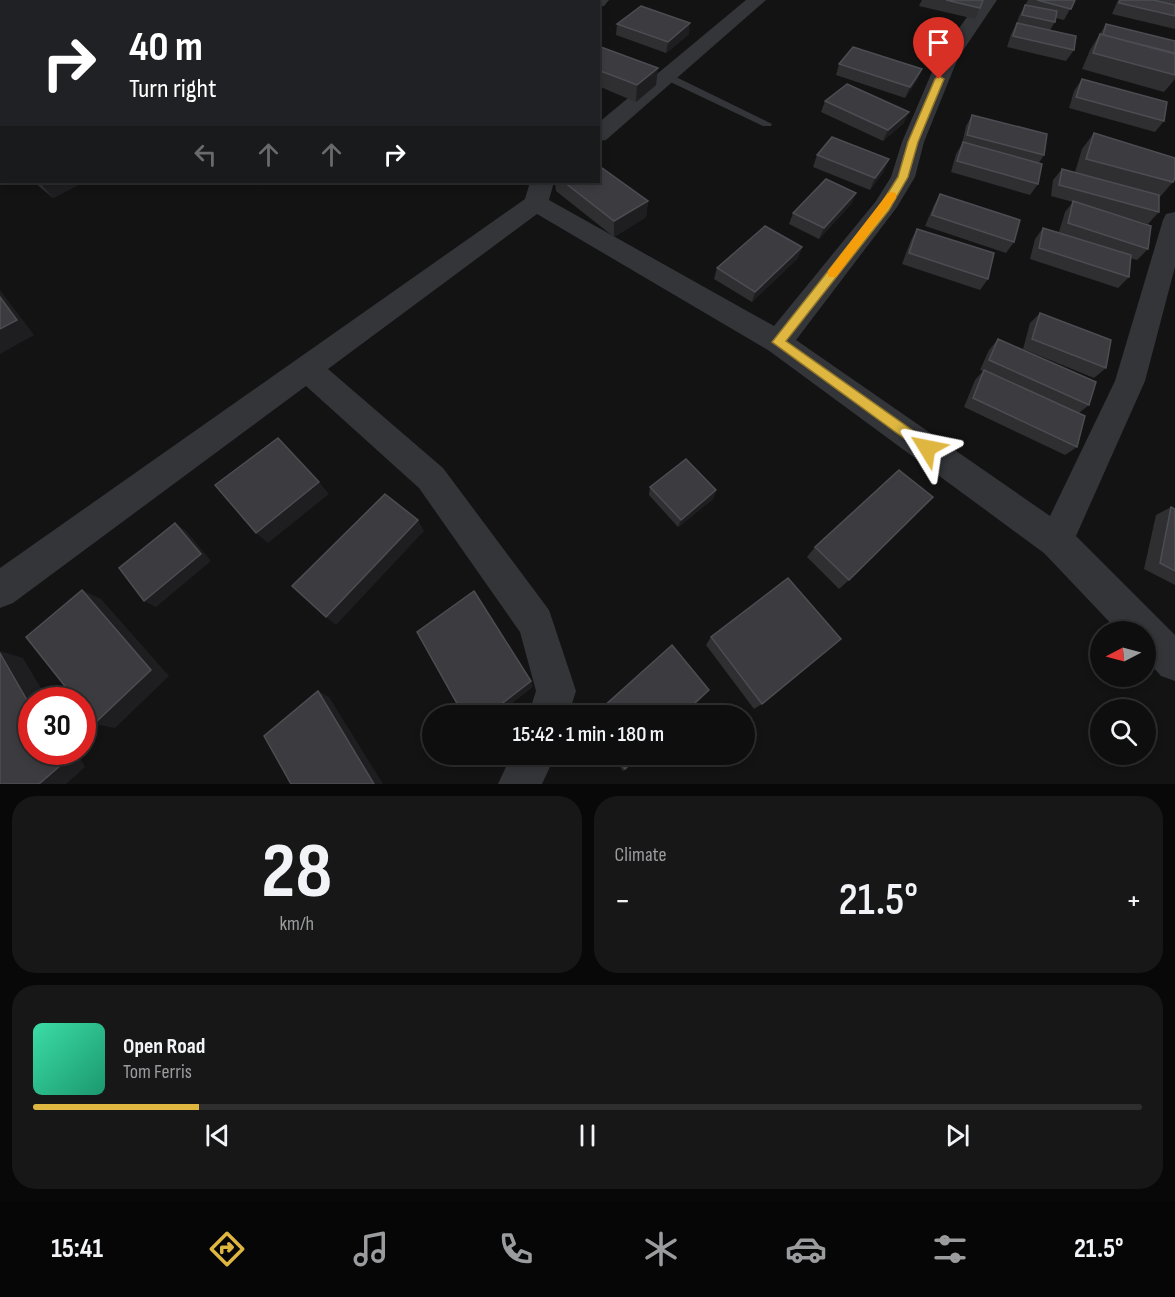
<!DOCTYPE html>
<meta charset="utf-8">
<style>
:root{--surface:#0e0e0f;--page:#171718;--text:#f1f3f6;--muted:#9b9c9e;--line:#2e2e2f;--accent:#dfb740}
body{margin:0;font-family:"Sofia Sans Condensed",sans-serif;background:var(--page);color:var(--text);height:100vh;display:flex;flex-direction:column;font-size:22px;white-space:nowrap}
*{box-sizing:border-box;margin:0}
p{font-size:20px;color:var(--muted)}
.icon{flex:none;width:33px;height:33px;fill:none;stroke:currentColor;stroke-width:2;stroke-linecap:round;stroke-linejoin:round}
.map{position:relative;height:784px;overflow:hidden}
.sheet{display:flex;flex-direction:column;gap:12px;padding:12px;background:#080808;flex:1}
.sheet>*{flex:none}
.banner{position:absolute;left:0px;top:0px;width:600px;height:183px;box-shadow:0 3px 9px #0003,0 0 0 2px var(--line);background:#202124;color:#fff;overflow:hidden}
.needle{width:39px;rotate:264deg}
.fabs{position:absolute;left:1090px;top:621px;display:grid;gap:12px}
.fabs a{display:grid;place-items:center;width:66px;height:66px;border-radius:50%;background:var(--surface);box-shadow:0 3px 9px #0003,0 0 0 2px var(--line);font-size:30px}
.speed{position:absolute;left:18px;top:687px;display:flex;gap:12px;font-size:30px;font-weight:700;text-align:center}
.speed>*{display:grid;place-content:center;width:78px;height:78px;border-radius:50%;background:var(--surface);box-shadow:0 3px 9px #0003,0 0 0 2px var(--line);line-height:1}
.speed .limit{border:9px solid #d22;background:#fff;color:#111}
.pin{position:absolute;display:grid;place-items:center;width:51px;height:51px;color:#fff;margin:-62px -26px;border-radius:50% 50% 50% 0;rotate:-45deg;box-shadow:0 0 6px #0007}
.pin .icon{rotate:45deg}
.me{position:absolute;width:66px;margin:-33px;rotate:305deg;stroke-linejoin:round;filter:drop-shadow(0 0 4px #0008)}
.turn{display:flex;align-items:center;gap:21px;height:126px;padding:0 30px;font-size:27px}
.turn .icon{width:78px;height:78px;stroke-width:2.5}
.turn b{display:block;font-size:42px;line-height:51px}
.lanes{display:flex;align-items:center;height:57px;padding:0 30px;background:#0003;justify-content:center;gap:30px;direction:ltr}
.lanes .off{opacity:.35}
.big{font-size:45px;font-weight:600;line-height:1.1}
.sheet .widget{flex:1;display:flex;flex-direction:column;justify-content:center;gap:9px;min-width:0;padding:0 21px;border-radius:24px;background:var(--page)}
.sheet .dial{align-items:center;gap:0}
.dial b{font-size:78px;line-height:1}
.song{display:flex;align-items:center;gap:18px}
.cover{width:72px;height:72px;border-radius:9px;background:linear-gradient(135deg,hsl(160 70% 55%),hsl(160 70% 35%))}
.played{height:6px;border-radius:3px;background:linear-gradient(90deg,var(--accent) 15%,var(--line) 15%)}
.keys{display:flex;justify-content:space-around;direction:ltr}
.heat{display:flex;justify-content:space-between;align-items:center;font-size:33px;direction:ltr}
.sheet .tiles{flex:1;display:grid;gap:12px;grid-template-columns:1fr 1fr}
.widget:last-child{grid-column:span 2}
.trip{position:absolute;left:422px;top:705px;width:333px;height:60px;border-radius:30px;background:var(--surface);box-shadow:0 3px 9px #0003,0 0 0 2px var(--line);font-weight:600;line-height:60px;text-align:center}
.dock{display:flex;height:96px;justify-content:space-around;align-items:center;background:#060606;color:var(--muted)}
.dock .icon{width:42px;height:42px}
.dock .on{color:var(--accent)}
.dock b{font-size:27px;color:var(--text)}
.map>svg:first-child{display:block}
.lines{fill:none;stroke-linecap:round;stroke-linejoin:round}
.lane{fill:#343539;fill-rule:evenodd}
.street{fill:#343539;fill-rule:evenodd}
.wall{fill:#2f2f32}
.shaded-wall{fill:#1e1e20}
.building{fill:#3c3c40;stroke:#4c4d52;stroke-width:1.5}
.route{fill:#dfb740;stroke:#91772a;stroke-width:1.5}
.slow{fill:#f59e0b}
</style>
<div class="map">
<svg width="1175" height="784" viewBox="0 0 1175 784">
<rect width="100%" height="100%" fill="#131314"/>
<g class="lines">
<!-- lane -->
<path class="lane" d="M664,75h8l100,49 -1,2h-8l-99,-47z"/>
<!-- street -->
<g class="street">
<path d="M172,0h18l1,2h-18z"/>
<path d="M455,0h19l1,2h-19z"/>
<path d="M591,0h18l-5,6 -6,1v-5h-8z"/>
<path d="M746,0h20l-160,140 -8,1v-18z"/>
<path d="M979,0h18l-39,58 -34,84 -9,35 -18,30 -101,133 254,176 65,-135 48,-161 3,-6 9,-2v55l-30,114 -69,155 99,99v46l-14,-5 -15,-17v-27h-27l-75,-79 -276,-203 -231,-136 -209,155 115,99 106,142 27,81 -8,25h-40l8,-25 -16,-59 -101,-144 -113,-102 -293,217 -13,5v-40l525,-369 5,-17h24l-5,18 225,126 102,-125 15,-24 11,-35 36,-84z"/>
<path d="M1148,0h27v10l-24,-6z"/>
<path d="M512,754h44l-14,30h-44z"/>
</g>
</g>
<!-- wall -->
<g class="wall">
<path d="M922,0h61l-8,19 -56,-13z"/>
<path d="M1028,0h47l-11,20 -8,-2 -1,4 -5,8 24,20 -8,11 -59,-14 4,-13 6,-11 2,-7z"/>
<path d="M1118,0h35l22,5v24l-63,-15z"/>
<path d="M617,24l72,10 -23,19 -50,-18z"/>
<path d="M1106,24l69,17v38l-11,13 -82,-23 8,-19z"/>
<path d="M598,46l58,39 -20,17 -38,-16z"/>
<path d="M839,64l83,5 -5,11 -12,18 -69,-23z"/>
<path d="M1082,79l82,42 -9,11 -86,-24 5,-17z"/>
<path d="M825,101l79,22 -21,18 -62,-29z"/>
<path d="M972,115l72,40 -5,8 -1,21 -8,11 -79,-23 5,-18 6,-10 4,-18z"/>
<path d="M1094,133l79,49 -14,16v14l-11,12 -37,-11 37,36 -11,11 -7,-2 -1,19 -11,11 -88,-29 5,-20 8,-11 16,4 6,-20 8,-10 -22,-6 2,-16 9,-11 13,3 7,-23z"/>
<path d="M817,155l67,16 -14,19 -57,-23z"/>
<path d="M34,182h50l-31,16z"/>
<path d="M555,182h43l50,19 -2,16 -32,20 -58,-46z"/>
<path d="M856,193l-5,11 -32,35 -30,-15 4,-11z"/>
<path d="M940,194l74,48 -8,11 -81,-27 9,-21z"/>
<path d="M917,229l71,50 -8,11 -78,-26 9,-24z"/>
<path d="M802,247l-4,11 -46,44 -38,-23 3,-11z"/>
<path d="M1040,313l66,55 -12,10 -71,-29 7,-26z"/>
<path d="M998,339l91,66 -10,8 -2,34 -12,8 -101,-48 11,-27 8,-9 -3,-1 9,-20z"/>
<path d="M650,487l66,3 -3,9 -35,28 -29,-32z"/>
<path d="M1171,507l4,2v76l-31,-16 12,-54z"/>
<path d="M815,547l34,33 -10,9 -32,-32z"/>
<path d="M711,637l51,67 -8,5 -48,-64z"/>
<path d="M612,754h28l-17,17z"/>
</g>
<!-- shaded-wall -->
<g class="shaded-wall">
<path d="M250,0h28l-4,2h-27z"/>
<path d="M569,0h16l-2,2h-16z"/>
<path d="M690,23l-1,11 -23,19 2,-11z"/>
<path d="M658,68l-2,17 -20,17 1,-17z"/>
<path d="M922,69l-5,11 -12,18 5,-11z"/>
<path d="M909,112l-5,11 -21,18 5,-11z"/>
<path d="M889,159l-5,12 -14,19 5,-12z"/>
<path d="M39,182h45l-31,16z"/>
<path d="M259,182h10l-8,4z"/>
<path d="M856,193l-5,11 -32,35 5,-11z"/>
<path d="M648,201l-2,16 -32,20v-16z"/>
<path d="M802,247l-4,11 -46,44 3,-10z"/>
<path d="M0,290l34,45 -34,19z"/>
<path d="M319,482l10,12 -61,49 -12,-10z"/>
<path d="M716,490l-3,9 -35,28 3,-7z"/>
<path d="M418,520l6,11 -88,94 -10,-8z"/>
<path d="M175,523l11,8 25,30 -55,46 -12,-6z"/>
<path d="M82,590l19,9 68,77 -54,52 -21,-4z"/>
<path d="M0,651l23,7 25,42h-16v9z"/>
<path d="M531,681l2,6 -37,29h-10z"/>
<path d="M318,691l11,6 54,87h-9z"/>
<path d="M55,752h22l8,15 -19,17h-27z"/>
</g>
<!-- building -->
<g class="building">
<path d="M224,0h26l-3,2h-20z"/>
<path d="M304,0h23l3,2h-29z"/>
<path d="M527,0h42l-2,2h-42z"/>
<path d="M946,0h37l-3,8z"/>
<path d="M1037,0h38l-4,9z"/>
<path d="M1120,0h33l22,5v11l-56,-13z"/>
<path d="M1025,5l32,6 -2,11 -33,-7z"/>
<path d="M641,6l49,17 -22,19 -51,-18z"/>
<path d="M1017,23l59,13 -2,14 -61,-14z"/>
<path d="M1106,24l69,17v12l-72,-18z"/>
<path d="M1100,34l75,20v21l-82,-22z"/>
<path d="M598,46l60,22 -21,17 -39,-15z"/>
<path d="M853,47l69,22 -12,18 -71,-23z"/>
<path d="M1082,79l85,23 -3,19 -88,-24z"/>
<path d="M847,84l62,28 -21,18 -63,-29z"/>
<path d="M972,115l75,19 -3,21 -77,-20z"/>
<path d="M0,118h2v31l-2,-1z"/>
<path d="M1094,133l81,25v20l-2,4 -87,-23z"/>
<path d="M832,137l57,22 -14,19 -58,-23z"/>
<path d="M963,142l79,22 -4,20 -81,-23z"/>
<path d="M598,165l50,36 -34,20 -50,-39h34z"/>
<path d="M1062,169l97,26v17l-100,-27z"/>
<path d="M826,179l30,14 -32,35 -31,-15z"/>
<path d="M940,194l80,26 -6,22 -82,-27z"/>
<path d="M1073,201l78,25 -3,23 -80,-26z"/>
<path d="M765,226l37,21 -47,45 -38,-24z"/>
<path d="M1043,228l88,27 -2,22 -90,-29z"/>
<path d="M917,229l77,24 -6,26 -79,-26z"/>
<path d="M0,297l17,23 -17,9z"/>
<path d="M1040,313l71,27 -5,28 -74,-29z"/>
<path d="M998,339l98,43 -7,23 -100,-45z"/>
<path d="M984,370l101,46 -8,31 -104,-49z"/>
<path d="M278,438l41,44 -63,51 -41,-48z"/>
<path d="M686,459l30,31 -35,30 -31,-33z"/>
<path d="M899,470l34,27 -84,83 -34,-33z"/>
<path d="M385,494l33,26 -92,97 -34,-31z"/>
<path d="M1171,507l4,2v62l-15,-8z"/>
<path d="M175,523l26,31 -57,47 -25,-33z"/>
<path d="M788,578l53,61 -79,65 -51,-67z"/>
<path d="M82,590l69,80 -57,54 -12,-15v-9h-6l-50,-63z"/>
<path d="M474,591l57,90 -45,35h-22l-47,-84z"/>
<path d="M672,645l37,45 -28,26h-88z"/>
<path d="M0,653l32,56v43h23l7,12 -23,20h-39z"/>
<path d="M318,691l56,93h-83l-27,-48z"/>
<path d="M614,754h26l-15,15z"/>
</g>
<!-- route -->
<path class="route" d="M939,76l5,3 -26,63 -10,35 -19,33 -103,131 146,103 2,4 -2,5 -5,2 -155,-113 109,-138 17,-27 10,-35 27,-63z"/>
<!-- slow -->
<path class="slow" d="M892,192l4,1v5l-60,79h-8v-6l60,-78z"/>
</svg>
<div class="fabs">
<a><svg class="needle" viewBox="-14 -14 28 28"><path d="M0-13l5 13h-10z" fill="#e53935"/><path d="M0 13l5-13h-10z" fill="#9b9c9e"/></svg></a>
<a><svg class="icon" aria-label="search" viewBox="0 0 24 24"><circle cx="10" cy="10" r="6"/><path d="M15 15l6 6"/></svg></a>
</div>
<div class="speed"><div class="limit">30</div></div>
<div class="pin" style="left:939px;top:79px;background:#d93025"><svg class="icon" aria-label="arrive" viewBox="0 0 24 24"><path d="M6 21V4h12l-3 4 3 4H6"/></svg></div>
<svg class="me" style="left:927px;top:448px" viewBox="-20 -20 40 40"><path d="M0-17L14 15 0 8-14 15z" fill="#dfb740" stroke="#fff" stroke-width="4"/></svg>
<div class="trip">15:42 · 1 min · 180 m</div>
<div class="banner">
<div class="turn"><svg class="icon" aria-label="right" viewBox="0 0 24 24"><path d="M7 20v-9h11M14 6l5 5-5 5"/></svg><div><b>40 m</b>Turn right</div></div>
<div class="lanes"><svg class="icon off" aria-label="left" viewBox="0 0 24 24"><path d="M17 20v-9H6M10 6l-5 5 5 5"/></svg><svg class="icon off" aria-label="ahead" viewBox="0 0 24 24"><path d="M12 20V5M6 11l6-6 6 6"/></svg><svg class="icon off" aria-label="ahead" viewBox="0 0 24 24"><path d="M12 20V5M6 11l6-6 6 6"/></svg><svg class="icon" aria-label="right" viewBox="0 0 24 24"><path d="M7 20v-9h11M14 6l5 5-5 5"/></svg></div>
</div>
</div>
<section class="sheet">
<div class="tiles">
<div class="widget dial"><b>28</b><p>km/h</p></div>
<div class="widget"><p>Climate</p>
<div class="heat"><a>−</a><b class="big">21.5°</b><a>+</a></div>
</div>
<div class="widget">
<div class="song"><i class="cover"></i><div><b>Open Road</b><p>Tom Ferris</p></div></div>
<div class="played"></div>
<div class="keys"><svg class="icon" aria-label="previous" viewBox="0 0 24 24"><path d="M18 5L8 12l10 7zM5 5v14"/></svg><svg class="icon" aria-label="pause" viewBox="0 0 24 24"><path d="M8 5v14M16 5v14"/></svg><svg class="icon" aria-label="next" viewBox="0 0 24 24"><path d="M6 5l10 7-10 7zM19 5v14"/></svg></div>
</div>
</div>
</section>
<nav class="dock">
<b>15:41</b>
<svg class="icon on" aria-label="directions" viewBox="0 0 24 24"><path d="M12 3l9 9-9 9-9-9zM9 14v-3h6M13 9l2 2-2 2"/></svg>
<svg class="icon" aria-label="music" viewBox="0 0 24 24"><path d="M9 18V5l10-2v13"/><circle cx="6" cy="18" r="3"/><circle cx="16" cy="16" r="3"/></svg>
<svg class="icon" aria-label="phone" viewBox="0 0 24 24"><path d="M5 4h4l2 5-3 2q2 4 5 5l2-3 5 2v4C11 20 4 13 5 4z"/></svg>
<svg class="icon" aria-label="climate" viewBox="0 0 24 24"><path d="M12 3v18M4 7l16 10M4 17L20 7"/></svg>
<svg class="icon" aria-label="car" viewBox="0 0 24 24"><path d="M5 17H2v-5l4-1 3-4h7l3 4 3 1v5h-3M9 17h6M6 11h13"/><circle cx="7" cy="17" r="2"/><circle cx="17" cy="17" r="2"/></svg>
<svg class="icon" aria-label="filters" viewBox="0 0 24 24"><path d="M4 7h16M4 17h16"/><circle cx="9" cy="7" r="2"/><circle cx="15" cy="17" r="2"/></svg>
<b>21.5°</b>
</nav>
